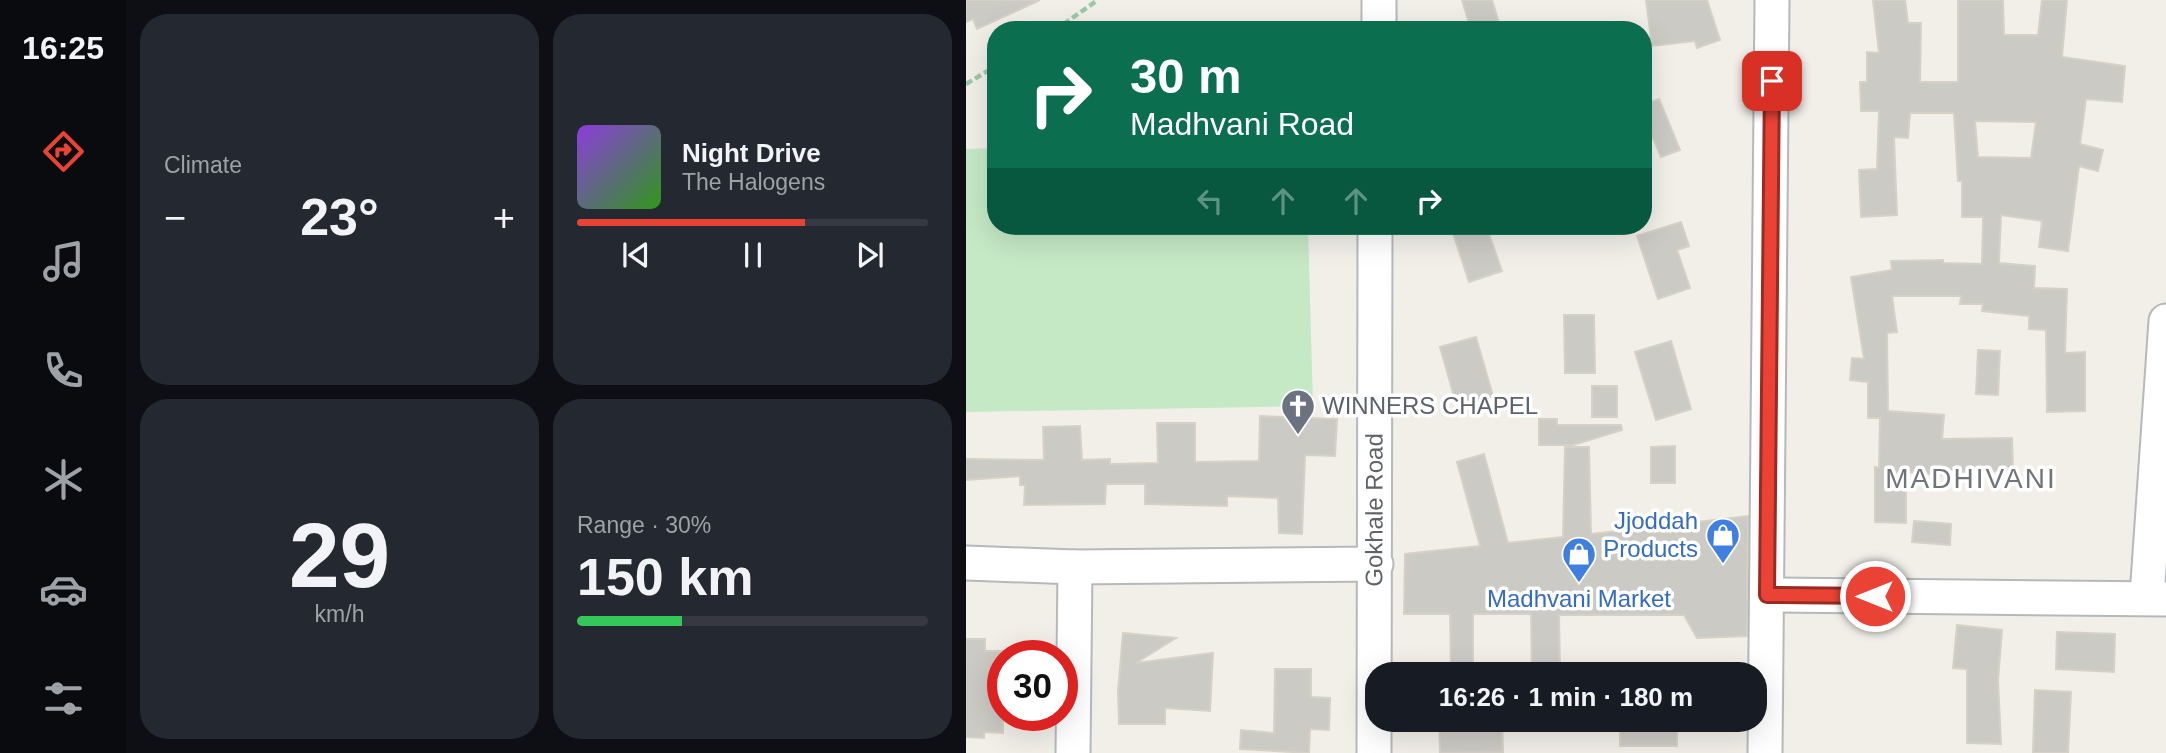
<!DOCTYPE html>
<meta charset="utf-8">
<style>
:root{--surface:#171b24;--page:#242831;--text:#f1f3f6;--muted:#9ea1a6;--line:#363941;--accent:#ea4335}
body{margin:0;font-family:Helvetica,sans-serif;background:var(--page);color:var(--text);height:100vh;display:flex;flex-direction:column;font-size:26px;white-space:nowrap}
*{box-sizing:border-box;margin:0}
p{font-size:23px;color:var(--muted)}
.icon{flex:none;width:38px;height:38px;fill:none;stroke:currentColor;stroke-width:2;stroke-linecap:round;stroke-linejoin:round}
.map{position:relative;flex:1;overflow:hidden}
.sheet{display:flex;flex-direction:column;gap:14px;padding:14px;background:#0d0f14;width:840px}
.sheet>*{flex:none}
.banner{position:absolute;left:21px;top:21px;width:665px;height:214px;border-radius:28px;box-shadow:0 7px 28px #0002;background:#0b6e4f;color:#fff;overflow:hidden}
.speed{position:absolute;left:21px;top:640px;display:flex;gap:14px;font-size:35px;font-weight:700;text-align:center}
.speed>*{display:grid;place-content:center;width:91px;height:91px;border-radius:50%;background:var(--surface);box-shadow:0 7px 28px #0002;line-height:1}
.speed .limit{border:10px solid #d22;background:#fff;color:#111}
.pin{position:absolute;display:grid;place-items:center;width:60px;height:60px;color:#fff;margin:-30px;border-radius:14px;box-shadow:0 4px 10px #0006}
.me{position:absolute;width:77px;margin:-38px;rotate:270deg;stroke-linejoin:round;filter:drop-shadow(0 0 5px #0008)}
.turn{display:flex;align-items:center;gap:24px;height:147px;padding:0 28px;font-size:32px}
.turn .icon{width:91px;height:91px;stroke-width:2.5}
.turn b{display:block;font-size:49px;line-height:60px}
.lanes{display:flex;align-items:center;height:66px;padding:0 28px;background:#0003;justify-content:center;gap:35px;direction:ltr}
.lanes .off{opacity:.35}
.big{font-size:52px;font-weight:700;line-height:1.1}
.sheet .card{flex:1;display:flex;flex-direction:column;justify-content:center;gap:10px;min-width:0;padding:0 24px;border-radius:28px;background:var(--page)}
.sheet .dial{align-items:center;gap:0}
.dial b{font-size:91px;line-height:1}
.song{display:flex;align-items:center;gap:21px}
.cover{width:84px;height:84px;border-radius:10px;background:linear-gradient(135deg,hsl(270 70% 55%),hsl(110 70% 35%))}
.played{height:7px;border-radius:4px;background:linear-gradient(90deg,var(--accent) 65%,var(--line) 65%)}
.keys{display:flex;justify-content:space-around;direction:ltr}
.heat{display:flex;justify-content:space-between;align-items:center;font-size:38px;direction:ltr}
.charge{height:10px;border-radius:5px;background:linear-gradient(90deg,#34c759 30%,var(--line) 0)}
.sheet .tiles{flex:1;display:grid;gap:14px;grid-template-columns:repeat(2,1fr)}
.trip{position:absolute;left:399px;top:662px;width:402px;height:70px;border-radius:28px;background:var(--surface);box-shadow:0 7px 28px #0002;font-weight:700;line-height:70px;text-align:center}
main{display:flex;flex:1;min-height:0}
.tab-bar{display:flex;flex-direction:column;width:126px;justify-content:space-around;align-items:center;background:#090b0e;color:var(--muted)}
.tab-bar .icon{width:49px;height:49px}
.tab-bar .active{color:var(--accent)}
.tab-bar b{font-size:32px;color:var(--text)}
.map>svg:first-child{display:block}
.garden{fill:#c5e8c5}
.building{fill:#cccac5;stroke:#d6d1c6;stroke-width:2;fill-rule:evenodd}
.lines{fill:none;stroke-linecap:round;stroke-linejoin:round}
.minor-casing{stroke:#b5b8bc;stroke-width:37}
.path{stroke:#9cc7a9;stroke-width:4.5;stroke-dasharray:7 3.5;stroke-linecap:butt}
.minor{stroke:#fff;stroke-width:33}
.route-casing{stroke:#982c22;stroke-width:18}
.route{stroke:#ea4335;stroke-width:12}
.labels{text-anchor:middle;stroke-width:7;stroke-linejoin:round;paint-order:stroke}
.worship-label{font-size:24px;fill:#5b616d;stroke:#fff;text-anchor:start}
.street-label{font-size:24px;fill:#5f6368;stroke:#fff}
.shop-label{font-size:24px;fill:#366cbe;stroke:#fff;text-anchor:end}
.quarter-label{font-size:28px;letter-spacing:2px;fill:#70757a;stroke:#fff}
</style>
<main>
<nav class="tab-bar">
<b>16:25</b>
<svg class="icon active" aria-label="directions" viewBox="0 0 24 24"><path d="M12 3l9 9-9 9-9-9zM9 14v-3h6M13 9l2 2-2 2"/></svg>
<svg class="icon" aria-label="music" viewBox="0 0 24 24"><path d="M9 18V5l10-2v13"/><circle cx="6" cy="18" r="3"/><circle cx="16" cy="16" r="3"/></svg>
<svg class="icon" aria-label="phone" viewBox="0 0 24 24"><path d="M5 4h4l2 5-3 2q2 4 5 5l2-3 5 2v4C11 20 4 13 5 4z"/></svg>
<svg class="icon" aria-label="climate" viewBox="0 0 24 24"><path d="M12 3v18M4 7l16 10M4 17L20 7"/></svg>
<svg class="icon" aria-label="car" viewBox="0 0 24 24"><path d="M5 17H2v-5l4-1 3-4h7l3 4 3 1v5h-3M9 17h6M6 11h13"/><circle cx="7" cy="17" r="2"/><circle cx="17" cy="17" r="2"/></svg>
<svg class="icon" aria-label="filters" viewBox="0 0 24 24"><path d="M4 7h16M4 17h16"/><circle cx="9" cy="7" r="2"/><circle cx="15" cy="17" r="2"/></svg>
</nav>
<section class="sheet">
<div class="tiles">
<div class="card"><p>Climate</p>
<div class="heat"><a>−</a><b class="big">23°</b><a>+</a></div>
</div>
<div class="card">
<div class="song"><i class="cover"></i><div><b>Night Drive</b><p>The Halogens</p></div></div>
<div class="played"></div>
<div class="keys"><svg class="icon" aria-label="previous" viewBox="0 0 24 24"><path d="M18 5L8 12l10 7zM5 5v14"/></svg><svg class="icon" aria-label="pause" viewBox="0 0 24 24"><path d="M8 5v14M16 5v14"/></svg><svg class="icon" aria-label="next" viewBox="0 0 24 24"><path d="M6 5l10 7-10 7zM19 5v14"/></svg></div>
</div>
<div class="card dial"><b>29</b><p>km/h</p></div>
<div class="card"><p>Range · 30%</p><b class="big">150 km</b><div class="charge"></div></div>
</div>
</section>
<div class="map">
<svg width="1200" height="753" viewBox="0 0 1200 753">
<rect width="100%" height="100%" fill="#f1efe8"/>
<!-- garden -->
<path class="garden" d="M30,148v78h312l5,180 -347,6v-263z"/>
<!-- building -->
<g class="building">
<path d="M0,0h74l-63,29 -4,-10 -7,3z"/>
<path d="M496,0h30l9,30h-30z"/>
<path d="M680,0h61l13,40 -23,8 -2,-7 -43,5z"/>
<path d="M907,0h32l3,23h13l-1,59h38v-82h45l1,35h34l4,-35h25l-5,57 63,9 -3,36 -36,-3 -6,45 23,6 -5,21 -19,-5 -11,85 -29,-4 3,-26 -41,-6 -2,48 36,3 -1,22 33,1 -2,64 20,-1v59l-38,1 -1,-82 -17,-1v-13l-47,-5 1,-7h-23l1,-8h-69l5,36 -10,1 1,78 56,4 -2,24 70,-1 1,33 -72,1v3l-35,-3v51l-31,-1v-55l4,1 1,-50h-12v-36l-18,-2 2,-22 12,1 -13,-82 41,-7 -1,-9 52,-1v3l39,1 1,-47h-21v-36h-4l-4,-68h-44l-2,25 -14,-1 3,78 -36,2 -2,-47 18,-1 2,-58h-18l-1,-29h7v-30l12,1zM1009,121l61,1 -5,36 -53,-1z"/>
<path d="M693,99l21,51 -19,7 -18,-43v-9z"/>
<path d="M715,222l8,24 -12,4 13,38 -32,11 -21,-63z"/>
<path d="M498,226h22l16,45 -33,11 -17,-52z"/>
<path d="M598,315h30l1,58h-30z"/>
<path d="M510,337l17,59 -36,11 -17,-60z"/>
<path d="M705,341l20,68 -35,11 -21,-68z"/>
<path d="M1012,350l22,1 -2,44 -22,-1z"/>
<rect x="626" y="386" width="25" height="31"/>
<path d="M294,416l77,3 -2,37 -30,-1 -3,79 -23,-1 -1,-35 -51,-2v10l-82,-2v-20h-39l-1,20 -81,1 1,-20h-5v-9l-54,4v-21l78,1 -1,-33 37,-1 2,34 28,-1v5l48,-1 -1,-40h38v39l64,-1z"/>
<path d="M573,419h18v6h64l1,5 -49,15h-34z"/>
<path d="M709,446v37h-24v-36z"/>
<path d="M599,447h24l2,87 157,-18 -1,120 -50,2 -13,-23h-125l1,58 -28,1 -1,-60h-58v55l-22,1 -1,-56h-46l1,-60 75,-8 -23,-84 27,-8 24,89 55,-6z"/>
<path d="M948,521l37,3 -1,21 -38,-3z"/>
<path d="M991,625l45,5 -4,50 3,64 -34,-1v-74l-14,-1z"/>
<path d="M1091,632l58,2 -1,38 -58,-3z"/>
<path d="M157,633l53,5 -40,25 77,-10 -3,58 -45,-3v16h-46l-1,-33z"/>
<path d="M0,639h19v12h18v82l-19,-1v6l-18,-1z"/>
<path d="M309,669h36v28l19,1 -1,32 -19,-1 -1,24 -69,-4 1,-19 33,3z"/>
<path d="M1069,690l36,2 -3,61h-35z"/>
<path d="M473,719h63l1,33 -63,1z"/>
<path d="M672,719h39v27h-57v-18l18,-1z"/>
</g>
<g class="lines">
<!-- minor casing -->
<g class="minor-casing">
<g id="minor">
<path d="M413,30v-30"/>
<path d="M0,563l109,4 301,-3"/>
<path d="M801,595l399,4"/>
<path d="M1181,597l19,-276"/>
<path d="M107,753l2,-186"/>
<path id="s1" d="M408,753l1,-527"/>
<path d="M799,753l7,-753"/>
</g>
</g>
<!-- path -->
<g class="path">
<path d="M89,30l43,-30"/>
<path d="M0,84l30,-18"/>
</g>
<!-- minor -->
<use href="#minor" class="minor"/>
</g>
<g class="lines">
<!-- route casing -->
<g class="route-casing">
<path id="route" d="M806,81l-5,514 108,1"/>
</g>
<!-- route -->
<use href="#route" class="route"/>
</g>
<!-- icons -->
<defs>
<g id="church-pin" transform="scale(1.75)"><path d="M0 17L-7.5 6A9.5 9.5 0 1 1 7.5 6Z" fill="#6b7280" stroke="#fff"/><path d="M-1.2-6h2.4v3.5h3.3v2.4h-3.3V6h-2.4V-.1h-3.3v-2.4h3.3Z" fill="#fff"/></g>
<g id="shop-pin" transform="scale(1.75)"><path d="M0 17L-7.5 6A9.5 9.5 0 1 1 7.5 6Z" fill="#3f7fe0" stroke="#fff"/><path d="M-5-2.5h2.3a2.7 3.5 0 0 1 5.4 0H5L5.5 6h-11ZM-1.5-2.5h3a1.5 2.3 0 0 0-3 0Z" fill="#fff"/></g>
</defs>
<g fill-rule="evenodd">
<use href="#church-pin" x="332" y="406"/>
<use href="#shop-pin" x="757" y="535"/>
<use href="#shop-pin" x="613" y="554"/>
</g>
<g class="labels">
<!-- worship labels -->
<g class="worship-label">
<text x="356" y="414">WINNERS CHAPEL</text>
</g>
<!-- street labels -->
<g class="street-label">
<text dy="8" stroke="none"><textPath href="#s1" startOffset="243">Gokhale Road</textPath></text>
</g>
<!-- shop labels -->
<g class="shop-label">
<text x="732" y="529">Jjoddah<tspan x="732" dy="28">Products</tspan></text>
<text x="613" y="607" text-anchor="middle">Madhvani Market</text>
</g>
<!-- quarter labels -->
<g class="quarter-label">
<text x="1005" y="488">MADHIVANI</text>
</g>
</g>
</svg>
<div class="speed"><div class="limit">30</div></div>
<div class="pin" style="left:806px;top:81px;background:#d93025"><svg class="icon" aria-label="arrive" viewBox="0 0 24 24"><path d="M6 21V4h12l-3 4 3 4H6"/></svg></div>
<svg class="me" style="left:909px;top:596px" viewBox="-20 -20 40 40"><circle r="17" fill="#ea4335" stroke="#fff" stroke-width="3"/><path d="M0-11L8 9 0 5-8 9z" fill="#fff"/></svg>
<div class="trip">16:26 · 1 min · 180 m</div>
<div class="banner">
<div class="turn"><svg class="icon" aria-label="right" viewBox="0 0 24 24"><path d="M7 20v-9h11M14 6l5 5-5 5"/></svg><div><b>30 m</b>Madhvani Road</div></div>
<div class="lanes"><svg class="icon off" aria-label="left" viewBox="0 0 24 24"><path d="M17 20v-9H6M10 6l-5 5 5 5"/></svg><svg class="icon off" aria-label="ahead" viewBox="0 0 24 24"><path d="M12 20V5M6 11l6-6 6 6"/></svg><svg class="icon off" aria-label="ahead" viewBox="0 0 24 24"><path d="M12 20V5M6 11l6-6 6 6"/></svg><svg class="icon" aria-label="right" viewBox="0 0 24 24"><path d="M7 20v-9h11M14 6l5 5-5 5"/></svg></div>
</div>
</div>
</main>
